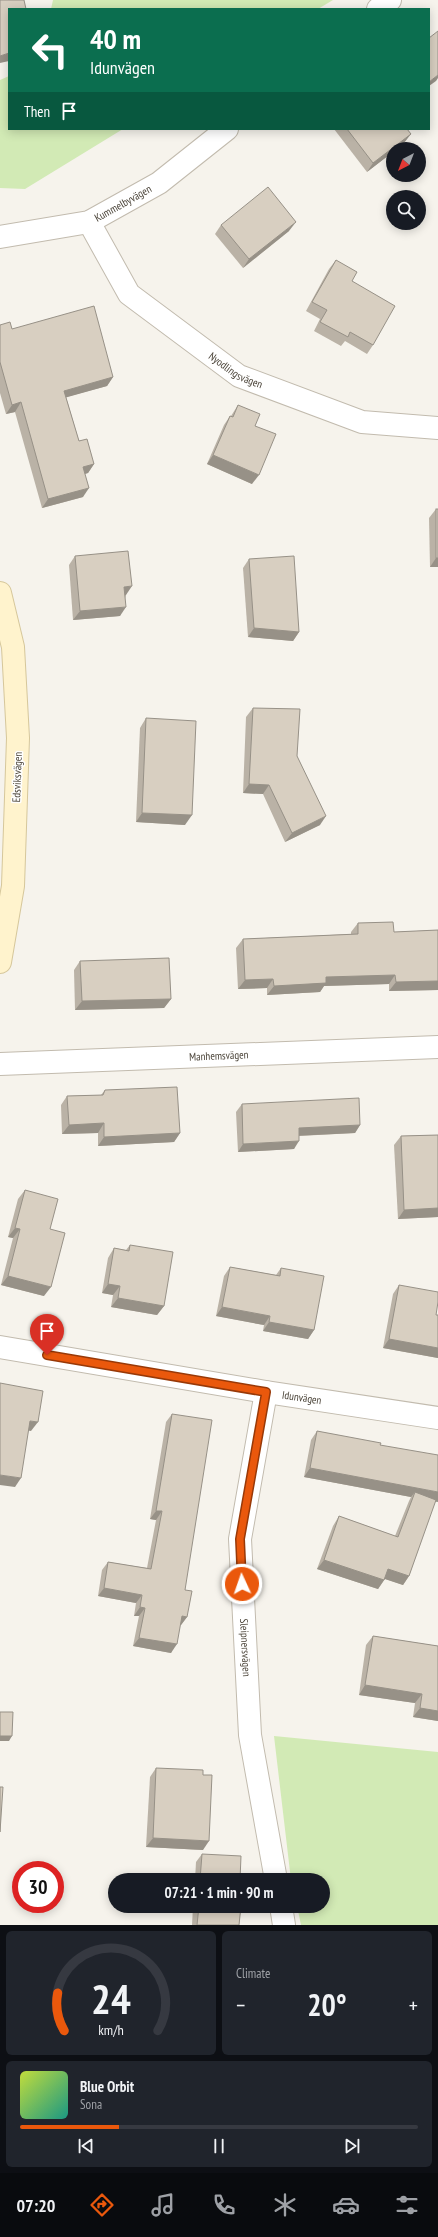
<!DOCTYPE html>
<meta charset="utf-8">
<style>
:root{--surface:#171b24;--page:#20242c;--text:#f1f3f6;--muted:#9ea1a6;--line:#363941;--accent:#ea580c}
body{margin:0;font-family:"PT Sans Narrow",sans-serif;background:var(--page);color:var(--text);height:100vh;display:flex;flex-direction:column;font-size:15px;white-space:nowrap}
*{box-sizing:border-box;margin:0}
p{font-size:13px;color:var(--muted)}
.icon{flex:none;width:22px;height:22px;fill:none;stroke:currentColor;stroke-width:2;stroke-linecap:round;stroke-linejoin:round}
.map{position:relative;height:1925px;overflow:hidden}
.drawer{display:flex;flex-direction:column;gap:6px;padding:6px;background:#0d0f14;flex:1}
.drawer>*{flex:none}
.guide{position:absolute;left:8px;top:8px;width:422px;height:122px;border-radius:0px;box-shadow:0 2px 10px #0003;background:#0b6e4f;color:#fff;overflow:hidden}
.needle{width:26px;rotate:222deg}
.controls{position:absolute;left:386px;top:142px;display:grid;gap:8px}
.controls a{display:grid;place-items:center;width:40px;height:40px;border-radius:50%;background:var(--surface);box-shadow:0 2px 10px #0003;font-size:20px}
.speed{position:absolute;left:12px;top:1861px;display:flex;gap:8px;font-size:20px;font-weight:700;text-align:center}
.speed>*{display:grid;place-content:center;width:52px;height:52px;border-radius:50%;background:var(--surface);box-shadow:0 2px 10px #0003;line-height:1}
.speed .limit{border:6px solid #d22;background:#fff;color:#111}
.pin{position:absolute;display:grid;place-items:center;width:34px;height:34px;color:#fff;margin:-41px -17px;border-radius:50% 50% 50% 0;rotate:-45deg;box-shadow:0 0 4px #0007}
.pin .icon{rotate:45deg}
.me{position:absolute;width:44px;margin:-22px;rotate:357deg;stroke-linejoin:round;filter:drop-shadow(0 0 3px #0008)}
.turn{display:flex;align-items:center;gap:14px;height:84px;padding:0 16px;font-size:18px}
.turn .icon{width:52px;height:52px;stroke-width:2.5}
.turn b{display:block;font-size:28px;line-height:34px}
.then{display:flex;align-items:center;height:38px;padding:0 16px;background:#0003;gap:8px;font-size:15px}
.big{font-size:30px;font-weight:700;line-height:1.1}
.drawer .tile{flex:1;display:flex;flex-direction:column;justify-content:center;gap:6px;min-width:0;padding:0 14px;border-radius:6px;background:var(--page)}
.drawer .dial{align-items:center;gap:0}
.dial svg{height:104px;overflow:visible;fill:none;stroke:var(--line);stroke-width:7;stroke-linecap:round;text-anchor:middle}
.dial text{fill:var(--text);stroke:none}
.song{display:flex;align-items:center;gap:12px}
.cover{width:48px;height:48px;border-radius:6px;background:linear-gradient(135deg,hsl(70 70% 55%),hsl(170 70% 35%))}
.played{height:4px;border-radius:2px;background:linear-gradient(90deg,var(--accent) 25%,var(--line) 25%)}
.keys{display:flex;justify-content:space-around;direction:ltr}
.heat{display:flex;justify-content:space-between;align-items:center;font-size:22px;direction:ltr}
.drawer .tiles{flex:1;display:grid;gap:6px;grid-template-columns:1fr 1fr}
.tile:last-child{grid-column:span 2}
.trip{position:absolute;left:108px;top:1873px;width:222px;height:40px;border-radius:20px;background:var(--surface);box-shadow:0 2px 10px #0003;font-weight:700;line-height:40px;text-align:center}
.dock{display:flex;height:64px;justify-content:space-around;align-items:center;background:#090b0e;color:var(--muted)}
.dock .icon{width:28px;height:28px}
.dock .active{color:var(--accent)}
.dock b{font-size:18px;color:var(--text)}
.map>svg:first-child{display:block}
.green{fill:#d2eab5}
.lines{fill:none;stroke-linecap:round;stroke-linejoin:round}
.street-casing{stroke:#c2bbae;stroke-width:24}
.secondary-casing{stroke:#d6c79b;stroke-width:24}
.street{stroke:#fff;stroke-width:22}
.secondary{stroke:#fff3cd;stroke-width:22}
.wall{fill:#bab2a6}
.shaded-wall{fill:#979187}
.building{fill:#d8cfc1;stroke:#979187}
.route-casing{stroke:#983908;stroke-width:10}
.route{stroke:#ea580c;stroke-width:7}
.labels{text-anchor:middle;stroke-width:3;stroke-linejoin:round;paint-order:stroke}
.street-label{font-size:11px;fill:#4b4439;stroke:#fff}
</style>
<div class="map">
<svg width="438" height="1925" viewBox="0 0 438 1925">
<rect width="100%" height="100%" fill="#f6f3ec"/>
<!-- green -->
<g class="green">
<path d="M53,0h280l-15,9h-267z"/>
<path d="M9,76v53h114l-98,60 -25,-1v-108z"/>
<path d="M274,1736l164,16v173h-137l-4,-19h26v-26h-32z"/>
</g>
<g class="lines">
<!-- street casing -->
<g class="street-casing">
<g id="street">
<path d="M378,9l12,-9"/>
<path id="s1" d="M89,222l40,72 110,82 123,46 76,6"/>
<path id="s2" d="M0,237l89,-15 70,-39 68,-54"/>
<path id="s3" d="M0,1064l438,-17"/>
<path id="s4" d="M0,1347l266,45 172,26"/>
<path id="s5" d="M266,1392l-26,147 10,196 26,145"/>
<path d="M281,1906l3,19"/>
</g>
</g>
<!-- secondary casing -->
<g class="secondary-casing">
<path id="secondary" d="M0,593l13,54 5,91 -5,148 -13,76"/>
</g>
<!-- street -->
<use href="#street" class="street"/>
<!-- secondary -->
<use href="#secondary" class="secondary"/>
</g>
<!-- wall -->
<g class="wall">
<path d="M334,129h73l-3,14 -37,29z"/>
<path d="M221,225l68,6 -46,37 -28,-34z"/>
<path d="M336,260l16,21 21,64 -6,9 -22,-13 -4,5 -27,-15 6,-12 -14,-8 23,-42z"/>
<path d="M0,325l12,4 101,48 -6,9 -41,11 13,44 15,23 -6,9 -3,1 -2,23 -41,11 -27,-96 -9,2 -6,-21z"/>
<path d="M238,405l17,21 -3,58 -45,-20 17,-39 6,-9h1z"/>
<path d="M436,509l2,58h-8l-1,-49z"/>
<path d="M75,556l51,39 -6,21 -47,4 -4,-55z"/>
<path d="M249,559l50,73 -6,9 -45,-4 -5,-69z"/>
<path d="M253,708l44,48 23,69 -35,17 -22,-48 -20,-1 3,-76z"/>
<path d="M146,718l39,107 -49,-3 4,-94z"/>
<path d="M358,923l36,9 44,-2v60l-49,1v-7l-65,2 -4,6 -53,3v-7l-29,1 -2,-41 7,-9 108,-5v-2z"/>
<path d="M80,961l91,38 -7,9 -89,2 -1,-40z"/>
<path d="M105,1090l75,43 -6,9 -76,4v-13l-36,1 -1,-29 6,-9 34,-1z"/>
<path d="M242,1104l118,21 -5,8 -56,3 -5,13 -56,3 -2,-40z"/>
<path d="M438,1135v82l-40,2 -4,-74 7,-9z"/>
<path d="M25,1190l25,39 -6,67 -43,-11 12,-47 -5,-1 10,-38z"/>
<path d="M130,1245l34,61 -7,9 -46,-8 2,-12 -11,-2 6,-35 6,-10 12,2z"/>
<path d="M230,1267l46,8 5,-7 33,62 -6,9 -45,-8 1,-6 -48,-9 8,-40z"/>
<path d="M399,1285l37,30h2v43l-55,-10 10,-54z"/>
<path d="M172,1414l15,203 -6,8h-1l-9,28 -38,-7 6,-30h-5l2,-13 -38,-7 4,-26 6,-8 39,6 9,-48 -6,-1 16,-97z"/>
<path d="M317,1431l63,14 58,57 -3,-1 -26,75 -6,9 -18,-6 -7,10 -61,-20 16,-43 6,-10 56,20 14,-35 2,-4 -107,-20 7,-37z"/>
<path d="M373,1636l65,10v75l-25,-4 2,-14 -56,-8 7,-50z"/>
<path d="M156,1768l47,82 -57,-3 4,-70z"/>
<path d="M202,1854l38,26h-45l1,-18z"/>
<path d="M193,1906h48l-2,19h-47z"/>
</g>
<!-- shaded-wall -->
<g class="shaded-wall">
<path d="M9,53v8l-9,2v-7z"/>
<path d="M438,75v3l-2,3 -7,5v-4z"/>
<path d="M411,134l-7,9 -7,6h-4v3l-26,20 6,-9z"/>
<path d="M296,222l-7,9 -46,37 6,-9z"/>
<path d="M113,377l-6,9 -50,14 7,-9z"/>
<path d="M21,402l-6,10 -9,2 6,-9z"/>
<path d="M213,455l46,20 -7,9 -45,-20z"/>
<path d="M94,464l-6,9 -11,3 6,-9z"/>
<path d="M89,488l-6,9 -41,11 6,-9z"/>
<path d="M436,558h2v9h-8z"/>
<path d="M132,586l-6,9 -8,1 6,-9z"/>
<path d="M126,607l-6,9 -47,4 7,-9z"/>
<path d="M254,628l45,4 -6,9 -45,-4z"/>
<path d="M249,784l20,1 -6,9 -20,-1z"/>
<path d="M142,813l50,2 -7,10 -49,-3z"/>
<path d="M326,816l-6,9 -35,17 7,-9z"/>
<path d="M395,975l-6,9 -65,2 -4,6 -53,3 7,-9 52,-9z"/>
<path d="M273,979l-6,9 -29,1 7,-9z"/>
<path d="M438,981v9l-49,1 7,-9z"/>
<path d="M171,999l-7,9 -89,2 7,-9z"/>
<path d="M104,1123l-6,10 -36,1 7,-9z"/>
<path d="M360,1125l-5,8 -62,3 6,-8z"/>
<path d="M180,1133l-6,9 -76,4 6,-9z"/>
<path d="M299,1141l-5,8 -56,3 5,-8z"/>
<path d="M438,1208v9l-40,2 6,-9z"/>
<path d="M15,1228l5,1 -7,9 -5,-1z"/>
<path d="M8,1276l43,11 -7,9 -43,-11z"/>
<path d="M108,1284l12,2 -7,9 -11,-2z"/>
<path d="M118,1298l46,8 -7,9 -46,-8z"/>
<path d="M222,1307l48,9 -6,9 -48,-9z"/>
<path d="M269,1322l45,8 -6,9 -45,-8z"/>
<path d="M389,1339l49,9v10l-55,-10z"/>
<path d="M30,1421l8,1 -7,9 -7,-1z"/>
<path d="M310,1468l128,24v10l-25,-5 2,-5 -4,5 -107,-20z"/>
<path d="M0,1475l21,3 -6,9 -15,-2z"/>
<path d="M156,1511h6l-6,9 -6,-1z"/>
<path d="M324,1560l60,20 -6,9 -61,-20z"/>
<path d="M388,1569l21,7 -6,9 -21,-7z"/>
<path d="M104,1588l38,7 -6,8 -38,-7z"/>
<path d="M140,1607l5,1 -6,8h-5z"/>
<path d="M182,1616l5,1 -6,8h-5z"/>
<path d="M139,1638l38,6 -6,9 -38,-7z"/>
<path d="M365,1685l57,9 -7,9 -56,-8z"/>
<path d="M420,1708l18,3v10l-25,-4z"/>
<path d="M0,1736h12l-3,5h-9z"/>
<path d="M153,1838l56,3 -6,9 -57,-3z"/>
</g>
<!-- building -->
<g class="building">
<path d="M0,0h24l2,9h-17v44l-9,3z"/>
<path d="M438,31v44l-9,7v-44z"/>
<path d="M347,129h60l4,5 -38,29z"/>
<path d="M268,187l28,35 -47,37 -28,-34z"/>
<path d="M336,260l21,12 -5,9 43,25 -22,39 -23,-13 -2,5 -28,-15 7,-12 -15,-8z"/>
<path d="M94,306l19,71 -49,14 15,50 8,-2 7,25 -11,3 6,21 -41,11 -27,-97 -9,3 -12,-43v-37l10,-3 2,7z"/>
<path d="M238,405l22,9 -5,12 21,8 -17,41 -46,-20 17,-39 3,1z"/>
<rect x="436" y="509" width="2" height="49"/>
<path d="M128,551l4,35 -8,1 2,20 -46,4 -5,-55z"/>
<path d="M294,556l5,76 -45,-4 -5,-69z"/>
<path d="M253,708l47,1 -3,47 29,60 -34,17 -23,-48 -20,-1z"/>
<path d="M146,718l50,3 -4,94 -50,-2z"/>
<path d="M393,922l1,10 44,-2v51l-42,1 -1,-7 -69,2v6l-52,3 -1,-7 -28,1 -2,-41 115,-5v-11z"/>
<path d="M169,958l2,41 -89,2 -2,-40z"/>
<path d="M177,1087l3,46 -76,4v-14l-35,2 -2,-29 36,-1 2,-5z"/>
<path d="M359,1098l1,27 -61,3v13l-56,3 -1,-40z"/>
<path d="M438,1135v73l-34,2 -3,-74z"/>
<path d="M25,1190l33,9 -8,30 15,4 -14,54 -43,-11 12,-47 -5,-1z"/>
<path d="M130,1245l43,7 -9,54 -46,-8 2,-12 -12,-2 6,-36 15,3z"/>
<path d="M230,1267l50,9 1,-8 43,8 -10,54 -45,-8 1,-6 -48,-9z"/>
<path d="M399,1285l39,7v10l-2,13h2v33l-49,-9z"/>
<path d="M0,1383l43,8 -5,31 -8,-1 -9,57 -21,-3z"/>
<path d="M172,1414l40,6 -27,170 7,1 -5,26 -5,-1 -5,28 -38,-6 6,-30 -5,-1 2,-12 -38,-7 4,-26 43,7 11,-58h-6z"/>
<path d="M317,1431l64,12 -1,2 58,10v37l-128,-24z"/>
<path d="M415,1492l21,8 -27,76 -21,-7 -4,11 -60,-20 15,-44 59,21z"/>
<path d="M373,1636l65,10v65l-18,-3 2,-14 -57,-9z"/>
<path d="M0,1712h13l-1,24h-12z"/>
<path d="M156,1768l47,2v5h9l-3,66 -56,-3z"/>
<path d="M0,1787h3l-3,45z"/>
<path d="M202,1854l39,2 -1,24h-40z"/>
<path d="M199,1906h42l-2,19h-42z"/>
</g>
<g class="lines">
<!-- route casing -->
<g class="route-casing">
<path id="route" d="M47,1355l219,37 -26,147 2,45"/>
</g>
<!-- route -->
<use href="#route" class="route"/>
</g>
<g class="labels">
<!-- street labels -->
<g class="street-label">
<text dy="4" stroke="none"><textPath href="#s2" startOffset="129">Kummelbyvägen</textPath></text>
<text dy="4" stroke="none"><textPath href="#s1" startOffset="214">Nyodlingsvägen</textPath></text>
<text transform="translate(17 777) rotate(-88)" y="4">Edsviksvägen</text>
<text dy="4" stroke="none"><textPath href="#s3" startOffset="219">Manhemsvägen</textPath></text>
<text dy="4" stroke="none"><textPath href="#s4" startOffset="306">Idunvägen</textPath></text>
<text dy="4" stroke="none"><textPath href="#s5" startOffset="258">Sleipnersvägen</textPath></text>
</g>
</g>
</svg>
<div class="controls">
<a><svg class="needle" viewBox="-14 -14 28 28"><path d="M0-13l5 13h-10z" fill="#e53935"/><path d="M0 13l5-13h-10z" fill="#9ea1a6"/></svg></a>
<a><svg class="icon" aria-label="search" viewBox="0 0 24 24"><circle cx="10" cy="10" r="6"/><path d="M15 15l6 6"/></svg></a>
</div>
<div class="speed"><div class="limit">30</div></div>
<div class="pin" style="left:47px;top:1355px;background:#d93025"><svg class="icon" aria-label="arrive" viewBox="0 0 24 24"><path d="M6 21V4h12l-3 4 3 4H6"/></svg></div>
<svg class="me" style="left:242px;top:1584px" viewBox="-20 -20 40 40"><circle r="17" fill="#ea580c" stroke="#fff" stroke-width="3"/><path d="M0-11L8 9 0 5-8 9z" fill="#fff"/></svg>
<div class="trip">07:21 · 1 min · 90 m</div>
<div class="guide">
<div class="turn"><svg class="icon" aria-label="left" viewBox="0 0 24 24"><path d="M17 20v-9H6M10 6l-5 5 5 5"/></svg><div><b>40 m</b>Idunvägen</div></div>
<div class="then">Then<svg class="icon" aria-label="arrive" viewBox="0 0 24 24"><path d="M6 21V4h12l-3 4 3 4H6"/></svg></div>
</div>
</div>
<section class="drawer">
<div class="tiles">
<div class="tile dial"><svg viewBox="0 0 100 80">
<path d="M14 69A42 42 0 1 1 86 69"/>
<path d="M14 69A42 42 0 0 1 9 40" stroke="#ea580c"/>
<text x="50" y="56" font-size="32" font-weight="700">24</text>
<text x="50" y="72" font-size="11">km/h</text>
</svg></div>
<div class="tile"><p>Climate</p>
<div class="heat"><a>−</a><b class="big">20°</b><a>+</a></div>
</div>
<div class="tile">
<div class="song"><i class="cover"></i><div><b>Blue Orbit</b><p>Sona</p></div></div>
<div class="played"></div>
<div class="keys"><svg class="icon" aria-label="previous" viewBox="0 0 24 24"><path d="M18 5L8 12l10 7zM5 5v14"/></svg><svg class="icon" aria-label="pause" viewBox="0 0 24 24"><path d="M8 5v14M16 5v14"/></svg><svg class="icon" aria-label="next" viewBox="0 0 24 24"><path d="M6 5l10 7-10 7zM19 5v14"/></svg></div>
</div>
</div>
</section>
<nav class="dock">
<b>07:20</b>
<svg class="icon active" aria-label="directions" viewBox="0 0 24 24"><path d="M12 3l9 9-9 9-9-9zM9 14v-3h6M13 9l2 2-2 2"/></svg>
<svg class="icon" aria-label="music" viewBox="0 0 24 24"><path d="M9 18V5l10-2v13"/><circle cx="6" cy="18" r="3"/><circle cx="16" cy="16" r="3"/></svg>
<svg class="icon" aria-label="phone" viewBox="0 0 24 24"><path d="M5 4h4l2 5-3 2q2 4 5 5l2-3 5 2v4C11 20 4 13 5 4z"/></svg>
<svg class="icon" aria-label="climate" viewBox="0 0 24 24"><path d="M12 3v18M4 7l16 10M4 17L20 7"/></svg>
<svg class="icon" aria-label="car" viewBox="0 0 24 24"><path d="M5 17H2v-5l4-1 3-4h7l3 4 3 1v5h-3M9 17h6M6 11h13"/><circle cx="7" cy="17" r="2"/><circle cx="17" cy="17" r="2"/></svg>
<svg class="icon" aria-label="filters" viewBox="0 0 24 24"><path d="M4 7h16M4 17h16"/><circle cx="9" cy="7" r="2"/><circle cx="15" cy="17" r="2"/></svg>
</nav>
